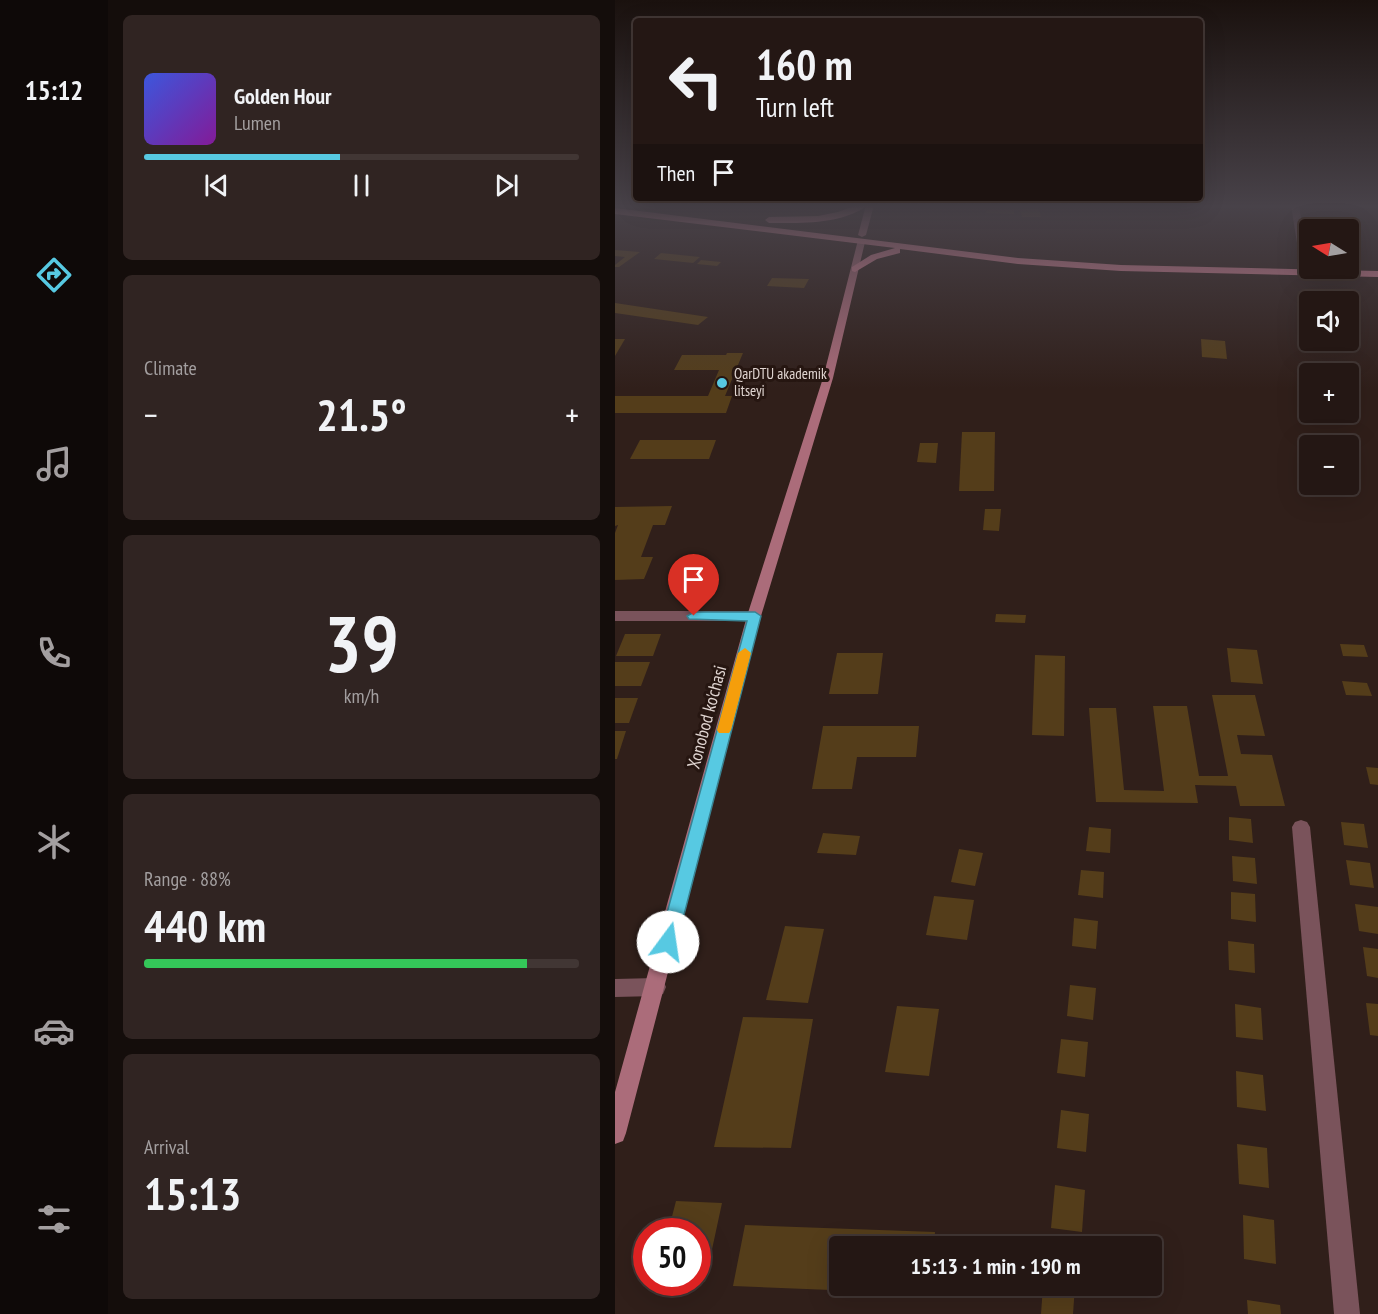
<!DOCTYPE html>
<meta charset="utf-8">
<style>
:root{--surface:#241714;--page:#302422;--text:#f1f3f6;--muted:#a39fa0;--line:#413634;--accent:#57c9e2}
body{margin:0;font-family:"PT Sans Narrow",sans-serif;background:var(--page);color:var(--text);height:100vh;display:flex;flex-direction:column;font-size:22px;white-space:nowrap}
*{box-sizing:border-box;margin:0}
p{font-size:20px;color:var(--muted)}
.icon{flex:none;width:33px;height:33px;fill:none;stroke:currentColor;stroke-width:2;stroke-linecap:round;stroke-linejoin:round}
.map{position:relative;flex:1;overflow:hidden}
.side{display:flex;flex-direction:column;gap:15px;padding:15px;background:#140d0b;width:507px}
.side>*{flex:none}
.top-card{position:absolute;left:18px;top:18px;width:570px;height:183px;border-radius:6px;box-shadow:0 6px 24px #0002,0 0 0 2px var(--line);background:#241714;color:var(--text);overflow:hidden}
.needle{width:39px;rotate:281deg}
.tools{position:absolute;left:684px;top:219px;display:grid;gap:12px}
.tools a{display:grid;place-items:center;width:60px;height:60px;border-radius:6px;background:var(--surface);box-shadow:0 6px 24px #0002,0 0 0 2px var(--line);font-size:30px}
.speed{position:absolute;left:18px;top:1218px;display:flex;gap:12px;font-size:30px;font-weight:700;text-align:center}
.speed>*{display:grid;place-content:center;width:78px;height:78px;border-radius:50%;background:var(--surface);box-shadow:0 6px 24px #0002,0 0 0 2px var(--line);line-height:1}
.speed .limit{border:9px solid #d22;background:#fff;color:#111}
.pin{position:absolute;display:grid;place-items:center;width:51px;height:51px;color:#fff;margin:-62px -26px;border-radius:50% 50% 50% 0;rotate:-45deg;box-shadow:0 0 6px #0007}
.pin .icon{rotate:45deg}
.me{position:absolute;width:66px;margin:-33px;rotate:14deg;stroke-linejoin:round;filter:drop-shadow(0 0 4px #0008)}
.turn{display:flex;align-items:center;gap:21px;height:126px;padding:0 24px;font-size:27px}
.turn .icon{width:78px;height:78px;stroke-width:2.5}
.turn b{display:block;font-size:42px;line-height:51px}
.then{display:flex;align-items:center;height:57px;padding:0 24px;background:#0003;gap:12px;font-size:22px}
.big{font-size:45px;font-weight:700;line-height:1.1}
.side .tile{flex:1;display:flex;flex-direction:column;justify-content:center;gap:9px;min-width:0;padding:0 21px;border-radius:9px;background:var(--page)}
.side .dial{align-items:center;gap:0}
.dial b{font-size:78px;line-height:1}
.song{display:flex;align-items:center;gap:18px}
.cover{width:72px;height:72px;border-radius:9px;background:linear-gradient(135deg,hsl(230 70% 55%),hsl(290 70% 35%))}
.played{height:6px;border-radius:3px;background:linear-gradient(90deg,var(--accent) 45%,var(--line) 45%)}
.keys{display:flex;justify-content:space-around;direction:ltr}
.heat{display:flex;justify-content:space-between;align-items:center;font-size:33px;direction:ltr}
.charge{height:9px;border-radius:4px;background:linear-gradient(90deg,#34c759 88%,var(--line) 0)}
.trip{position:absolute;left:214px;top:1236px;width:333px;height:60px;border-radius:6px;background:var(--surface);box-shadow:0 6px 24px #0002,0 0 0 2px var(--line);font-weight:700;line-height:60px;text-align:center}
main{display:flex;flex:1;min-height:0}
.dock{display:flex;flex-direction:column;width:108px;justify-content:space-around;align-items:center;background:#0e0908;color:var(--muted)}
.dock .icon{width:42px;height:42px}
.dock .selected{color:var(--accent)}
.dock b{font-size:27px;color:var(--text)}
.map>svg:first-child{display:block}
.building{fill:#543d1a}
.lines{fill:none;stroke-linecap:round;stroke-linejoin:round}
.minor{fill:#7a535b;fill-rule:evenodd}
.secondary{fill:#ab6c7a;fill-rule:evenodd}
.trunk{fill:#e1889c;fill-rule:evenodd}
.route{fill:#57c9e2;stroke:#398393;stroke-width:1.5}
.slow{fill:#f59e0b}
.poi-dot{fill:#57c9e2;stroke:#261611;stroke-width:2}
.labels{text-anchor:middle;stroke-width:6;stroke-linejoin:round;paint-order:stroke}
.far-poi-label{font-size:15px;fill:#e0d5d1;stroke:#261611;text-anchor:start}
.street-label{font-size:18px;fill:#e0d5d1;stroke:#261611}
</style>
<main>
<nav class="dock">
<b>15:12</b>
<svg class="icon selected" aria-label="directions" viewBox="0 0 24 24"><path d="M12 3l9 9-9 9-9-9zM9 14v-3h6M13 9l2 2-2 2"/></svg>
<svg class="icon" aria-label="music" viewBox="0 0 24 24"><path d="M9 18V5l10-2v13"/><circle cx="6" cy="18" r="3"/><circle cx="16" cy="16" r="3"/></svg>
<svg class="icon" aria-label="phone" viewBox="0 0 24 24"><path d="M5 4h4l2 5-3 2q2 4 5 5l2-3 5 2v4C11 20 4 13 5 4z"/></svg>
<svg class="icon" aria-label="climate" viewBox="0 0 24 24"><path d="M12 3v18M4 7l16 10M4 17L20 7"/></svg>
<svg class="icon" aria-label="car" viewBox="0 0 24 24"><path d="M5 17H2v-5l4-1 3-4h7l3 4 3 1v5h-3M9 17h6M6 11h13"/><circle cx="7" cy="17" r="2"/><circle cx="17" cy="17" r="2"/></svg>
<svg class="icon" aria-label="filters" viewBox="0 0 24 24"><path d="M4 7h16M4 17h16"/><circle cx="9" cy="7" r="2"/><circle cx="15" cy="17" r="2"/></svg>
</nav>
<section class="side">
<div class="tile">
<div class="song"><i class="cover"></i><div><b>Golden Hour</b><p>Lumen</p></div></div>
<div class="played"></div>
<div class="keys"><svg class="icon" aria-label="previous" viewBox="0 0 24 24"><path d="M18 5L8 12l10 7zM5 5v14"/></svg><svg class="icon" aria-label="pause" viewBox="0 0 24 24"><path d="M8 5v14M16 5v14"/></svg><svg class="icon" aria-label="next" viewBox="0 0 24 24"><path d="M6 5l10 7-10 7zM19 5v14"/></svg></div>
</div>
<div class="tile"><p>Climate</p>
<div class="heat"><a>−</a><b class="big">21.5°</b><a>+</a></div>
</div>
<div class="tile dial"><b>39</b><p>km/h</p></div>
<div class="tile"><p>Range · 88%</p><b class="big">440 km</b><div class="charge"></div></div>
<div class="tile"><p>Arrival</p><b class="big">15:13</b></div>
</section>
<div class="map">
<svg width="763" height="1314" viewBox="0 0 763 1314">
<rect width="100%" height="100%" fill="#301f1a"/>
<!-- building -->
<g class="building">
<path d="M424,209l2,8h-19l-2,-7z"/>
<path d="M372,210h27v4l-28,-1z"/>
<path d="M0,250l25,2 -21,15h-4v-2l10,-8 -10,-1z"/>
<path d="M46,253l39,4 -7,6 -39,-4z"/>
<path d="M86,260l20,2 -4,4 -20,-2z"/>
<path d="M157,278l37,1 -5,9 -37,-2z"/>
<path d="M0,303l93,14 -10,8 -83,-12z"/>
<path d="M0,339h10l-10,17z"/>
<path d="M586,339l24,2 2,18 -25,-2z"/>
<path d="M112,353h16l-18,43h7l-6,17h-111v-17h93l11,-26h-45l8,-15h44z"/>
<path d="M347,432h33l-1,59h-35z"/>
<path d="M25,440h76l-7,19h-79z"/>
<path d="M305,443h18l-2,20 -19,-1z"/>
<path d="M57,506l-7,19h-12l-12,32h12l-9,22 -29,1v-47l3,-8 -3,1v-19z"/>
<path d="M370,509h16l-2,22 -16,-1z"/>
<path d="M381,614l30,1 -1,8 -30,-1z"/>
<path d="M10,634h36l-8,22h-37z"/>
<path d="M725,644l24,1 4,12 -25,-1z"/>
<path d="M612,648l30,2 6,34 -32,-2z"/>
<path d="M222,653h46l-5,41h-49z"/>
<path d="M420,655l30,1 -1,80 -32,-1z"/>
<path d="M0,662h35l-9,24h-26z"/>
<path d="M727,681l25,2 5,13 -26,-1z"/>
<path d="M597,695h43l10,41 -28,-1 4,19 31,1 13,51h-45l-4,-20 -41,-1 3,18 -102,-1 -7,-94h27l8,82 40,1 -11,-85h34l12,70h29z"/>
<path d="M0,698h23l-9,25h-14z"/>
<path d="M208,726h96l-3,31h-59l-5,32h-40z"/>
<path d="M0,731h11l-9,28h-2z"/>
<path d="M751,767l12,1v17l-8,-1z"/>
<path d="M614,817l22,2 2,24 -24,-3z"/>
<path d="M726,822l23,2 4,24 -24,-3z"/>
<path d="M474,827l22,2 -1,24 -24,-2z"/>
<path d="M208,833l37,3 -4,19 -39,-2z"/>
<path d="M344,849l24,4 -8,33 -24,-4z"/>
<path d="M617,856l23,2 2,26 -24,-3z"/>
<path d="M731,860l24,3 4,25 -24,-3z"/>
<path d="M466,870l23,2 -1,26 -25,-3z"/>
<path d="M616,892l24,2 1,28 -25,-3z"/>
<path d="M319,896l40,4 -7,40 -41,-5z"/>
<path d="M740,904l23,3v27l-19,-3z"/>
<path d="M459,918l24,3 -2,28 -24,-3z"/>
<path d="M170,926l39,3 -16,74 -42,-3z"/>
<path d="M613,941l26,3 1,29 -26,-3z"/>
<path d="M748,947l15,2v29l-11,-2z"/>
<path d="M455,985l26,3 -3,32 -26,-4z"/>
<path d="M751,1003l12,1v32l-8,-1z"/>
<path d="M620,1004l26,4 2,32 -27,-3z"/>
<path d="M282,1006l42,3 -10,67 -44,-4z"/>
<path d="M128,1017l70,2 -22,129 -77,-1z"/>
<path d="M446,1039l27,3 -3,35 -28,-4z"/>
<path d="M621,1071l27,4 3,36 -29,-4z"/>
<path d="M446,1110l28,4 -3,38 -29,-4z"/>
<path d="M622,1144l30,4 2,40 -30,-4z"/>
<path d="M440,1185l30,5 -3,42 -31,-4z"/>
<path d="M61,1201l46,2 -17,79h-8v-50h-29z"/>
<path d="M628,1215l31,5 2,44 -32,-5z"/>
<path d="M130,1225l190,7 -1,14h-94v40h92l-1,8 -198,-8z"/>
<path d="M428,1286h32l-2,28h-32z"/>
<path d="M632,1300l33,5 1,9h-33z"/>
</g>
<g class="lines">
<!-- minor -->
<g class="minor">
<path d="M676,205h8l10,63 -4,3 -4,-3z"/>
<path d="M0,611h139l7,5 -7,5h-139z"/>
<path d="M686,820l6,2 3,5 50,487h-26l-42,-487 3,-5z"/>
<path d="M41,978l7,2 3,7 -3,7 -7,2 -41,1v-18z"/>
</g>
<!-- secondary -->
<g class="secondary">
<path d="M251,205h8l-8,30 -4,2 -4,-2z"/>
<path d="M243,240l7,2 -32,136 -72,238 -135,517 -3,8 -8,3v-52l132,-476 76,-238z"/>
</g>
<!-- trunk -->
<g class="trunk">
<path d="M242,205h11c-26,20 -68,18 -99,18l-4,-3 4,-3 49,-1 20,-4z"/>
<path d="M0,208l403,50 103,7 257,6v6l-257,-6 -103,-7 -118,-15v4l-23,6 -22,13 -3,-1v-4l19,-12 24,-7 -280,-34z"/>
</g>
</g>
<!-- sky -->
<linearGradient id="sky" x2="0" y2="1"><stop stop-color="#1a110e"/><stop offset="0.53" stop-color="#484249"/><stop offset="1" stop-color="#484249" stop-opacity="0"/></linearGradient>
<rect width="763" height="389" fill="url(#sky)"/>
<!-- route -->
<path class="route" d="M79,612h61l6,4 -84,326 -3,5 -6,3 -7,-3 -2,-5 88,-321 -58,-2 -2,-3z"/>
<!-- slow -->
<path class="slow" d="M130,648l6,5 -20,77 -2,3h-10l-2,-3 21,-77z"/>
<!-- markers -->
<circle class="poi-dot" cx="107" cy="383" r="6"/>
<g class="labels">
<!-- far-poi labels -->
<g class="far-poi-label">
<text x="119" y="379">QarDTU akademik<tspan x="119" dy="17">litseyi</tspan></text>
</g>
<!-- street labels -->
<g class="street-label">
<text transform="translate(92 717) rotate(-75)" y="6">Xonobod ko'chasi</text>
</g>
</g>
</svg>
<div class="tools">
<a><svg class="needle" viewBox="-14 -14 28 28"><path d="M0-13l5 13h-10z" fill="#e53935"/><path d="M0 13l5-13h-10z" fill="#a39fa0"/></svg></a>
<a><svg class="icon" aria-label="sound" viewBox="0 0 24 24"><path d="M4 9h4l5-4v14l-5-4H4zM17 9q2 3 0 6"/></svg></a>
<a>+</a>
<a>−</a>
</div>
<div class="speed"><div class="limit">50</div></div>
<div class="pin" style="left:79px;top:616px;background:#d93025"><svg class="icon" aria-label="arrive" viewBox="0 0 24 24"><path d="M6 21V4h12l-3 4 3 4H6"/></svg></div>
<svg class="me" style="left:53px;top:942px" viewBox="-20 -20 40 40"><circle r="19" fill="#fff"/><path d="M0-13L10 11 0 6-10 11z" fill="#57c9e2"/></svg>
<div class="trip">15:13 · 1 min · 190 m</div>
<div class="top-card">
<div class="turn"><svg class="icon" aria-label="left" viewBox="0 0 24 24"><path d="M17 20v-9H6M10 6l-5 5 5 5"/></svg><div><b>160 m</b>Turn left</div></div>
<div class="then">Then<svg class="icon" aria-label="arrive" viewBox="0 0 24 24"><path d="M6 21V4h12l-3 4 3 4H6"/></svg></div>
</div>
</div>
</main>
